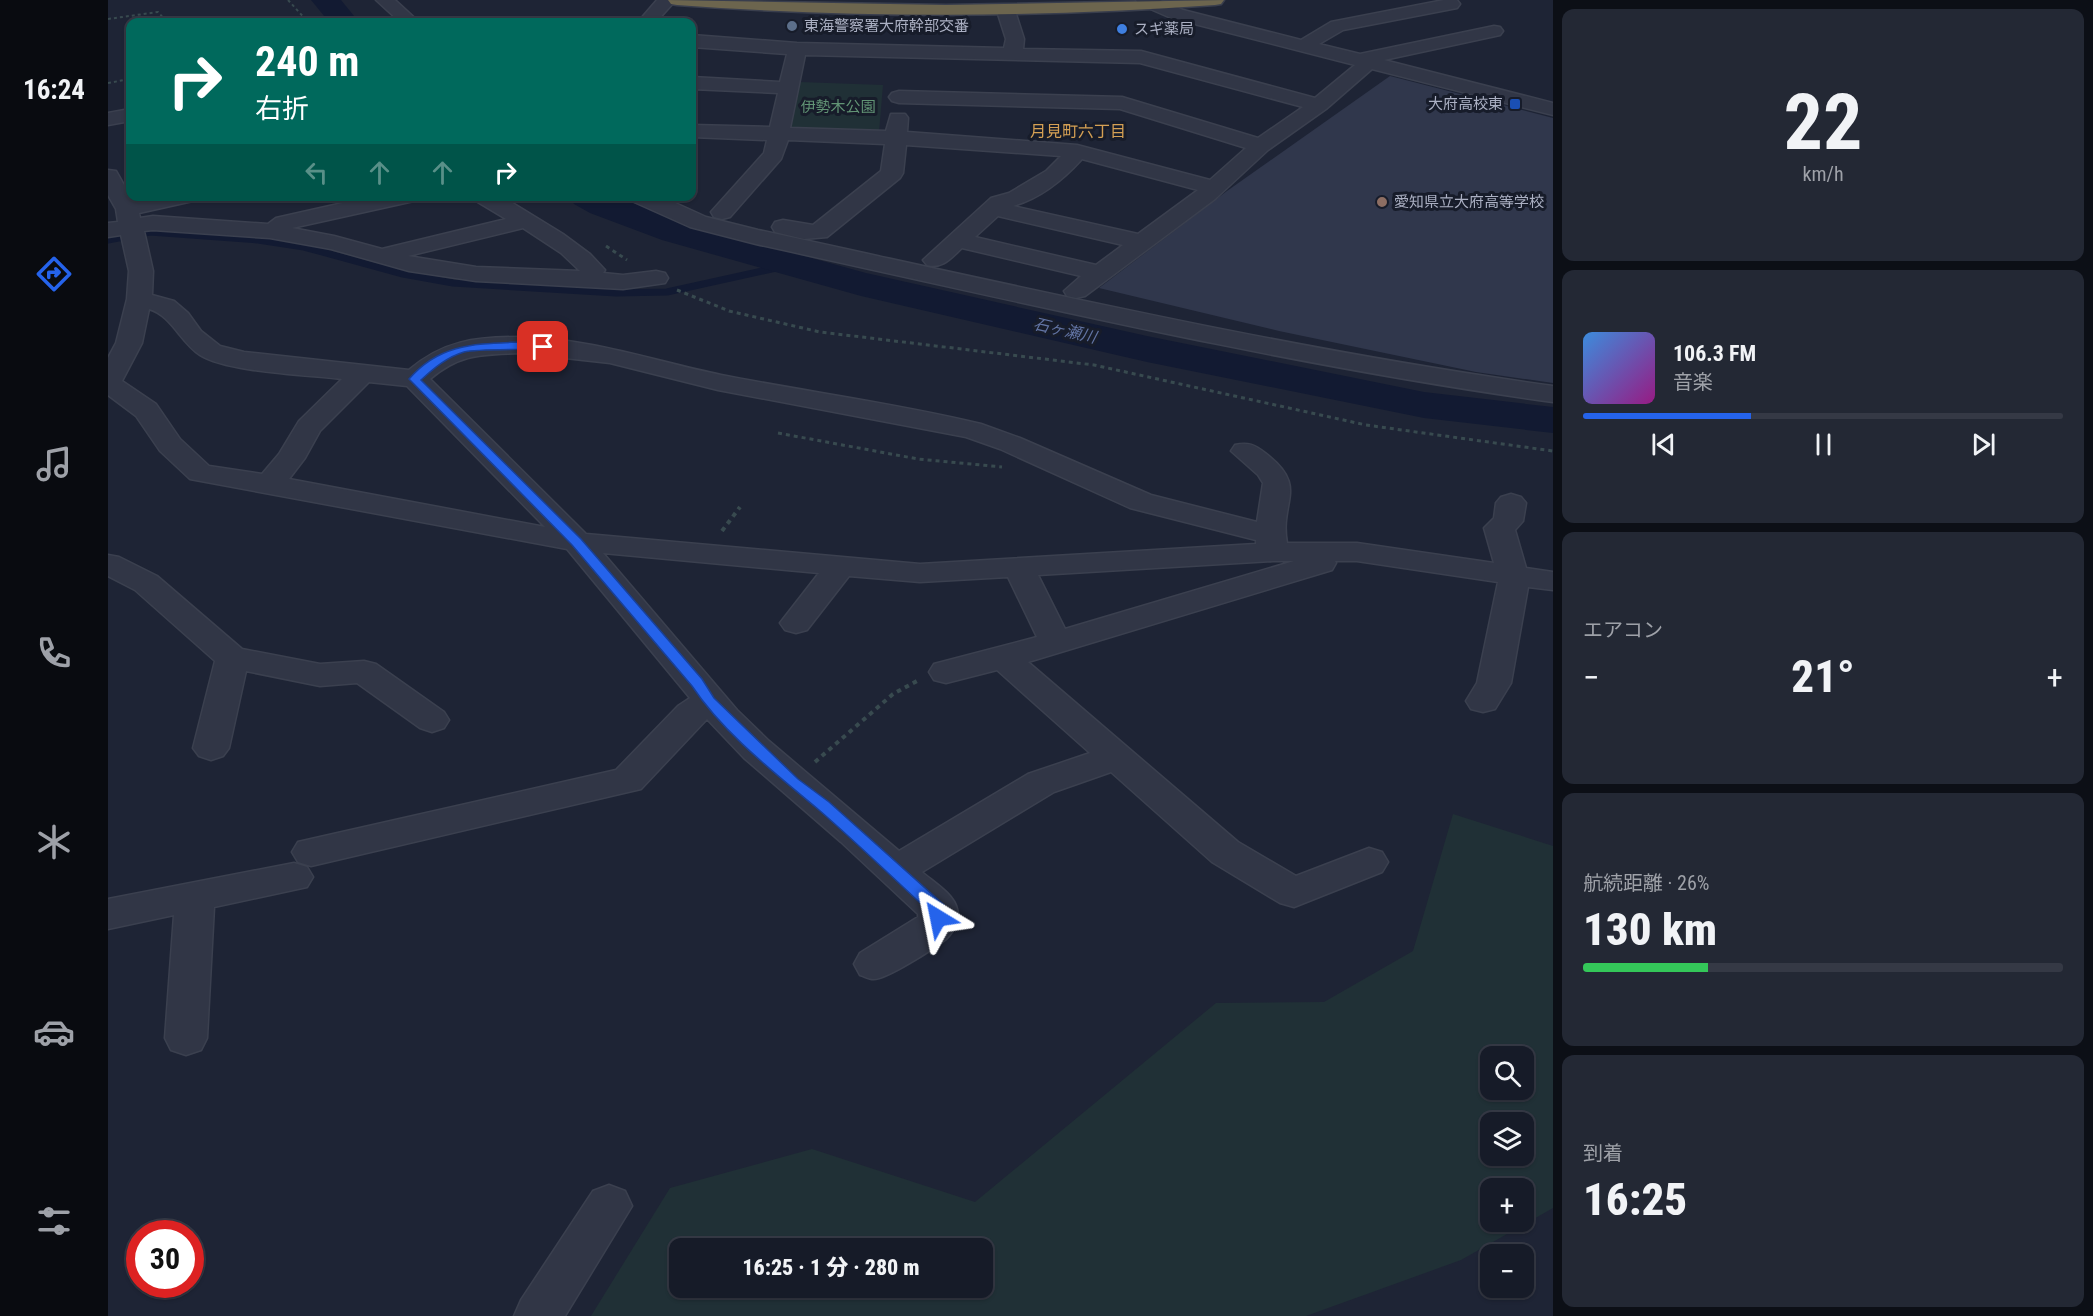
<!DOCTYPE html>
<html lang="ja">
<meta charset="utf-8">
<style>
:root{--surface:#161b28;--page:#232834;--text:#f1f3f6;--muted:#9ea1a8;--line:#353945;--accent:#2563eb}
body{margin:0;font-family:"Roboto Condensed","Noto Sans JP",sans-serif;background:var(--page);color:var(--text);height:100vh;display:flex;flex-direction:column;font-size:22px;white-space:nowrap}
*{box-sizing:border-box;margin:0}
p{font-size:20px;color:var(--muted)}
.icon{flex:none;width:33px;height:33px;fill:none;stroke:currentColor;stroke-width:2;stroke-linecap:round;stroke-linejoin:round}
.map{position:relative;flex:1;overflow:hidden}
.side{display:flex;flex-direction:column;gap:9px;padding:9px;background:#0c0f16;width:540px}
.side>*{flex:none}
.guide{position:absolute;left:18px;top:18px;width:570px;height:183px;border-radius:12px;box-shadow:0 2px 4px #0004,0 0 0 2px var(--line);background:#00695c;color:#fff;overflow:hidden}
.controls{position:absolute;left:1372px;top:1046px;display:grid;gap:12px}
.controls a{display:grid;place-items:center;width:54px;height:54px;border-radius:12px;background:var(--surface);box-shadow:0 2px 4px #0004,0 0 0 2px var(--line);font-size:30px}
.speed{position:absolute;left:18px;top:1220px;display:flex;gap:12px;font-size:30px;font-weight:700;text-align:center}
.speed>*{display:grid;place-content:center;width:78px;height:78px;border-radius:50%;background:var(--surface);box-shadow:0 2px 4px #0004,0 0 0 2px var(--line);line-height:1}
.speed .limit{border:9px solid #d22;background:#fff;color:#111}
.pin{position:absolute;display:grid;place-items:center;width:51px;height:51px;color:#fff;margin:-26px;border-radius:12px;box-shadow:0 3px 9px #0006}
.me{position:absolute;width:66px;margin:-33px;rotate:325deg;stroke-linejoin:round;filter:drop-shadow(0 0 4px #0008)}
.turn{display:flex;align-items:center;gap:21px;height:126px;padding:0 30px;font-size:27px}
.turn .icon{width:78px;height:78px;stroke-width:2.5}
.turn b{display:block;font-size:42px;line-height:51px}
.lanes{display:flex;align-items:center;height:57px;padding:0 30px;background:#0003;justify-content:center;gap:30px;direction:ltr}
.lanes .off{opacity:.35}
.big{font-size:45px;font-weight:800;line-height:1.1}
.side .widget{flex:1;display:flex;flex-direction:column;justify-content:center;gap:9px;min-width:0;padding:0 21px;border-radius:12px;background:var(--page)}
.side .dial{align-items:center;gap:0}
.dial b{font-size:78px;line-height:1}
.song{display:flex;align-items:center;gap:18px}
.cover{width:72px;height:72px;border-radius:9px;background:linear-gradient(135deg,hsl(210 70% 55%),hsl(310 70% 35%))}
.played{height:6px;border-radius:3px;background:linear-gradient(90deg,var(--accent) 35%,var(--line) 35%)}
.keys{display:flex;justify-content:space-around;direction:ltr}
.heat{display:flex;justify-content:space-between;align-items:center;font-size:33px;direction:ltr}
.charge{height:9px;border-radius:4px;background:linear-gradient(90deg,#34c759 26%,var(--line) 0)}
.trip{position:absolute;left:561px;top:1238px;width:324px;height:60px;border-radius:12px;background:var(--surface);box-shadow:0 2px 4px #0004,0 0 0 2px var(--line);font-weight:800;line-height:60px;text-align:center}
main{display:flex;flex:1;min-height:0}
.tab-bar{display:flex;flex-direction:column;width:108px;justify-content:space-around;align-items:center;background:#090b10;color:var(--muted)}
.tab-bar .icon{width:42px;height:42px}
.tab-bar .on{color:var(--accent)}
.tab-bar b{font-size:27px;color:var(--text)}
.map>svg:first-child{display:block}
.green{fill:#203036;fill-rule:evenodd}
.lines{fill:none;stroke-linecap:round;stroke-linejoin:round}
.stream{stroke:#121a32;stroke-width:7}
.river{fill:#121a32;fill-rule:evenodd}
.building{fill:#30374c}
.minor-casing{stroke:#3b404f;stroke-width:3}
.highway-casing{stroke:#393e4d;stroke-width:3}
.path-far2{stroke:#384a4f;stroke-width:2;stroke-dasharray:3 3;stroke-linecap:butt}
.path-far1{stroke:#384a4f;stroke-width:3;stroke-dasharray:4 4;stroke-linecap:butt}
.path{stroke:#384a4f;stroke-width:4;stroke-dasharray:4.5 4.5;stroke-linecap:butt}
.minor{fill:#313646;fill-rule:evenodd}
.highway{fill:#6c654e;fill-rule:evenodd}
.route{fill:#2563eb;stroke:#184099;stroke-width:1.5}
.service-dot{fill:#5c6f8a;stroke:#171c2a;stroke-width:2}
.shop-dot{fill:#3f7fe0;stroke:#171c2a;stroke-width:2}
.transit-dot{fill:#1a4fb4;stroke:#171c2a;stroke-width:2}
.education-dot{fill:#8d6e63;stroke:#171c2a;stroke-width:2}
.labels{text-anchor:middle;stroke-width:6;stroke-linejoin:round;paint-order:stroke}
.far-poi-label{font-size:15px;fill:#abb0c3;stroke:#171c2a;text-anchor:start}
.far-park-label{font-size:15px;fill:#629475;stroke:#171c2a}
.far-neighbourhood-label{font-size:16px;fill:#d5a054;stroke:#171c2a}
.far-water-label{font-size:16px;font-style:italic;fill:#6274a4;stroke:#171c2a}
</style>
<main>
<nav class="tab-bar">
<b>16:24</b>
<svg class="icon on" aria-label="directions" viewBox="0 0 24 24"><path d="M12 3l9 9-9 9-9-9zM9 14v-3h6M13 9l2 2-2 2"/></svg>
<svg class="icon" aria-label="music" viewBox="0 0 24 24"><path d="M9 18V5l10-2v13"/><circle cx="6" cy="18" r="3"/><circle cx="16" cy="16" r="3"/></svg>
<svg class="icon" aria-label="phone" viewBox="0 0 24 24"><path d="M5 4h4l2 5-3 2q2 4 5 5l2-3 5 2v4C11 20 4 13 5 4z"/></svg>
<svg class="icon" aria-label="climate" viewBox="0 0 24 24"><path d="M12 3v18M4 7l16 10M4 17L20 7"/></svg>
<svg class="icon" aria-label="car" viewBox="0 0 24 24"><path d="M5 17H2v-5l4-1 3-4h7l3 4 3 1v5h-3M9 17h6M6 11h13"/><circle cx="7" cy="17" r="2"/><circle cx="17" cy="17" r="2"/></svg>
<svg class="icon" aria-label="filters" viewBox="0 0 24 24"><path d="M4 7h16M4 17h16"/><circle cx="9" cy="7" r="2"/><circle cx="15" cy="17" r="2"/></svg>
</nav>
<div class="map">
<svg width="1445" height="1316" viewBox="0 0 1445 1316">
<rect width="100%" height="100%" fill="#1e2435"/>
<!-- green -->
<g class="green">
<path d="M692,82l83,3 -4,47 -89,-2z"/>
<path d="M1345,814l100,32v362l-92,52 -155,56h-715l79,-128 142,-39 163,53 241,-199 108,-1 89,-51zM1383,1056h33v33h-33zM1383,1122h33v33h-33zM1383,1188h33v33h-33zM572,1248h302v39h-302z"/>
</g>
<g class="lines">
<!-- stream -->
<path class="stream" d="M0,240l42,-8 108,8 46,7 99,27 50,9 163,10 51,-1 123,-27"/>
<!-- river -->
<g class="river">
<path d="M203,0h30l18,22h-30z"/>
<path d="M461,196h46l73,28 178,49 281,63 277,56 129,15v26l-129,-15 -277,-56 -286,-66 -199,-56 -72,-27 -16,-9z"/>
</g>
</g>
<!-- building -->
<path class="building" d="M1282,76l163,42v265l-77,-11 -197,-41 -180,-43 128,-97z"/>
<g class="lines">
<!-- minor casing -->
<g class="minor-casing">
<g id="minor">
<path d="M268,0h19l24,22h-19z"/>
<path d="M549,0h19l-20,22h-18z"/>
<path d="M1028,0h24l23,10 118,30 30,-18 113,-22h13l3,4 -3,4 -114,22 -24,14 41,10 134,-28 6,1 3,4 -3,4 -116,25 169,43v12l-181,-46 -46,40 -58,41 -53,49 -130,97 -9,2 -9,-2 -3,-5 17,-15 -119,-28c-11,10 -19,21 -35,17l-4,-5 68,-62 18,-5 37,-22 15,-15 -155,-11 -3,28 -3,5 -73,59 -23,2 -29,-7 -3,-5 3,-5 8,-2 30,5 68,-54 4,-27 -97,-4 -7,19 -51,58 -8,2 -8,-2 -3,-5 53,-59 3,-13 -75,-3v-12l78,2 8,-34 -86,-4v-12l88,5 7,-28 -95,-7v-12l105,8 207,5 2,-9 -9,-28 3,-4h12l3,4 9,28 -1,10 118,2 174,47 40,-33 -184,-47 -32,-14zM697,55l335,8 163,44 -45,31 -136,-41 -223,-6 -7,2 -3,4 3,4 7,2 221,6 126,39 -36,32 -133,-35 -170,-13 1,-14 -3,-4h-14l-5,17 -96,-3zM974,159l116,31 -60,44 -125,-28c28,-8 50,-26 69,-47zM890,216l125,29 -27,20 -121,-28z"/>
<path d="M22,109v12l-22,4v-12z"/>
<path d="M0,170l8,1 17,30 20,-5h43l-3,5 -54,12 1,5 13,-2 115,8 8,-6 98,-22h43l-3,5 -122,27 42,8 48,13 124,-30 -30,-18 -3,-5h28l62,38 27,20 15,16 -2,3 20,2 33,-4 9,2 3,5 -3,5 -42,6 -147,-8 -67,-10 -78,-22 -61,-11 -117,-8 -9,1 9,40 -1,24 22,6 14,12 13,18 19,15 24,6 165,18c34,-29 66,-33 110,-33 70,1 135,24 202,38 86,17 174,28 260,49l39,14 131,57 106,27 6,-39 -5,-8 -27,-24 4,-6c13,-3 20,0 30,8 45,34 14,48 22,90h70l137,20 -10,-35 10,-10 2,-15 5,-6 10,-3 10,3 5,6 -3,18 -8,9 11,38 27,4v18l-25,-3 -17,96 -16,26 -12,3 -12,-3 -5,-8 11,-18 21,-101 -141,-21h-22l1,2 -4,7 -304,92 210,180 58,34 73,-28 13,4 6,10 -6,10 -88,35 -14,-4 -68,-41 -101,-90 -57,20 -132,80c11,10 32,22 35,37 3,9 -4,24 -11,30 -11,9 -60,41 -73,40 -4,0 -9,-3 -13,-4l-6,-11 6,-11 58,-36v-3l-77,-72 -97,-84 -37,-39 -66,70 -330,77 -13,-4 -6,-10 6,-10 318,-72 62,-64 12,-8 -123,-149 -377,-70 -30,-28 -24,-35 -28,-21v-37l8,-15 11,-44 2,-28 -8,-36 -13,2v-14l10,-1 -2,-13 -8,-14zM415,228l38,25 19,18 -104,-4 -68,-11zM41,309c22,6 32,34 51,46 26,17 109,20 142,24l-43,42 -20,33 -17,20 -53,-8 -29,-27 -24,-35 -34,-23 20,-38zM412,353l90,10 108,27 248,47 34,12 130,59 126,32v4l-336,20 -334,-30 -156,-155c31,-26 51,-24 90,-26zM261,382l38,4 138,141 -256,-48 16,-21 15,-27zM495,553l216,20 -39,50 5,7 11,3 11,-3 42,-54 71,6 88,-5 29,60 -103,27 -5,8 5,8 12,3 51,-13 93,83 -62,21 -129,77 -130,-110 -32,-31zM1165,561h21l-229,68 -27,-54z"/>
<path d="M521,196h31l46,21 52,13c264,57 527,119 795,156v16c-268,-37 -532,-100 -797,-158l-66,-17 -58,-26z"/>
<path d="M0,555l11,2 38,19 85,73 78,15 44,-3 12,3 68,48 5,8 -5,8 -12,4 -12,-4 -63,-45 -37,3 -74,-15 -17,77 -6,8 -12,4 -12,-4 -6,-8 22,-87 -80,-71 -27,-14z"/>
<path d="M186,863l13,4 6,10 -6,10 -93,20 -7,131 -6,12 -15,5 -15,-5 -6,-12 9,-123 -66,14v-30z"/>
<path d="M501,1185l16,6 7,15 -67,110h-51l7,-16 72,-109z"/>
</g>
</g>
<!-- highway casing -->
<g class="highway-casing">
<path id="highway" d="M560,0l278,5 278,-5 -3,4 -6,1c-180,13 -358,13 -538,0l-6,-1z"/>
</g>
<!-- path-far2 -->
<g class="path-far2">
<path d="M180,0l20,22"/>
<path d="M0,19l50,-7 9,10"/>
<path d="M0,83l22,-4"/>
</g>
<!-- path-far1 -->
<g class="path-far1">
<path d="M498,246l21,14"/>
<path d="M569,290l52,21 91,21 274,33 272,60 187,26"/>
<path d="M670,433l140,26 84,8"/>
</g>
<!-- path -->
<g class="path">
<path d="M614,531l18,-24"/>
<path d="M707,762l78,-68 24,-13"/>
</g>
<!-- minor -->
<use href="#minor" class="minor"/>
<!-- highway -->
<use href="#highway" class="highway"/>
</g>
<!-- route -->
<path class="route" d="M412,342l23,2 5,3c-6,4 -68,1 -84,5 -17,5 -30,16 -43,28l160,159 121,140 12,19 84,81 31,23 115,103 2,13 -2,4 -6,2 -5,-2 -3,-10c-37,-34 -73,-69 -111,-102 -44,-37 -95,-76 -127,-124l-120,-141 -163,-166c31,-36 67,-35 111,-37z"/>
<!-- markers -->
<circle class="service-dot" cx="684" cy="26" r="6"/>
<circle class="shop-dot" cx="1014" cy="29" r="6"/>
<rect class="transit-dot" x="1401" y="98" width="12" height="12" rx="3"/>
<circle class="education-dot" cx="1274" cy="202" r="6"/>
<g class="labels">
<!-- far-poi labels -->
<g class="far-poi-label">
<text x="696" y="31">東海警察署大府幹部交番</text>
<text x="1026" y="34">スギ薬局</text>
<text x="1395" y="109" text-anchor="end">大府高校東</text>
<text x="1286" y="207">愛知県立大府高等学校</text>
</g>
<!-- far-park labels -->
<g class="far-park-label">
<text x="730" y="112">伊勢木公園</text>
</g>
<!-- far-neighbourhood labels -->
<g class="far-neighbourhood-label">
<text x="970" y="137">月見町六丁目</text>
</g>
<!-- far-water labels -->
<g class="far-water-label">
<text transform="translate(957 330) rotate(13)" y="6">石ヶ瀬川</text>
</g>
</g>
</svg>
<div class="controls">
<a><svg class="icon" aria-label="search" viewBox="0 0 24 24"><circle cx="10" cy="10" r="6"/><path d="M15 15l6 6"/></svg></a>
<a><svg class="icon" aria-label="layers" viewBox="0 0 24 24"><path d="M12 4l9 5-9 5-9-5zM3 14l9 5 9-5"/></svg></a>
<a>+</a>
<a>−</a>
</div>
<div class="speed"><div class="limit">30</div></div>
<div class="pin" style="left:435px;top:347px;background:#d93025"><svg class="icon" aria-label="arrive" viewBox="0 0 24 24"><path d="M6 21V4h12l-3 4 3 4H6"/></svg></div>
<svg class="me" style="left:830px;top:918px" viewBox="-20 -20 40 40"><path d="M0-17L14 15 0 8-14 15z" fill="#2563eb" stroke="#fff" stroke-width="4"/></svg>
<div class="trip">16:25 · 1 分 · 280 m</div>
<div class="guide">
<div class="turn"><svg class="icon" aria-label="right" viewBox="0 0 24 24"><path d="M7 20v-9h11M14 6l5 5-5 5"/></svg><div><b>240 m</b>右折</div></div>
<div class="lanes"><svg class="icon off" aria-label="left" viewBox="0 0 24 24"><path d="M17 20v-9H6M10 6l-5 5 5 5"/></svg><svg class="icon off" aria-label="ahead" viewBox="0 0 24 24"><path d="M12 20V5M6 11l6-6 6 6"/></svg><svg class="icon off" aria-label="ahead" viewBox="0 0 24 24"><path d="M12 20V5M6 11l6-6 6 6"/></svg><svg class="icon" aria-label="right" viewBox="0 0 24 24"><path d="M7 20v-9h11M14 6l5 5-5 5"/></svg></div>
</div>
</div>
<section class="side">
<div class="widget dial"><b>22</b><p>km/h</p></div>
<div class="widget">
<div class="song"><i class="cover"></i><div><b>106.3 FM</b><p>音楽</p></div></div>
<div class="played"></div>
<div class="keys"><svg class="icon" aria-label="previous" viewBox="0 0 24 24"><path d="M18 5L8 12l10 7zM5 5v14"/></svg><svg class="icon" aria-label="pause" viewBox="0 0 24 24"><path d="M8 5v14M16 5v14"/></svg><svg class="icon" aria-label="next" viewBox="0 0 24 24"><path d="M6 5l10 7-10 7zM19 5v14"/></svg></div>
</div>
<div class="widget"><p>エアコン</p>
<div class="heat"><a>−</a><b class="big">21°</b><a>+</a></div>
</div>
<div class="widget"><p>航続距離 · 26%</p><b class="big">130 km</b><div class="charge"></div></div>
<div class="widget"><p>到着</p><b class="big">16:25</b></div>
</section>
</main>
